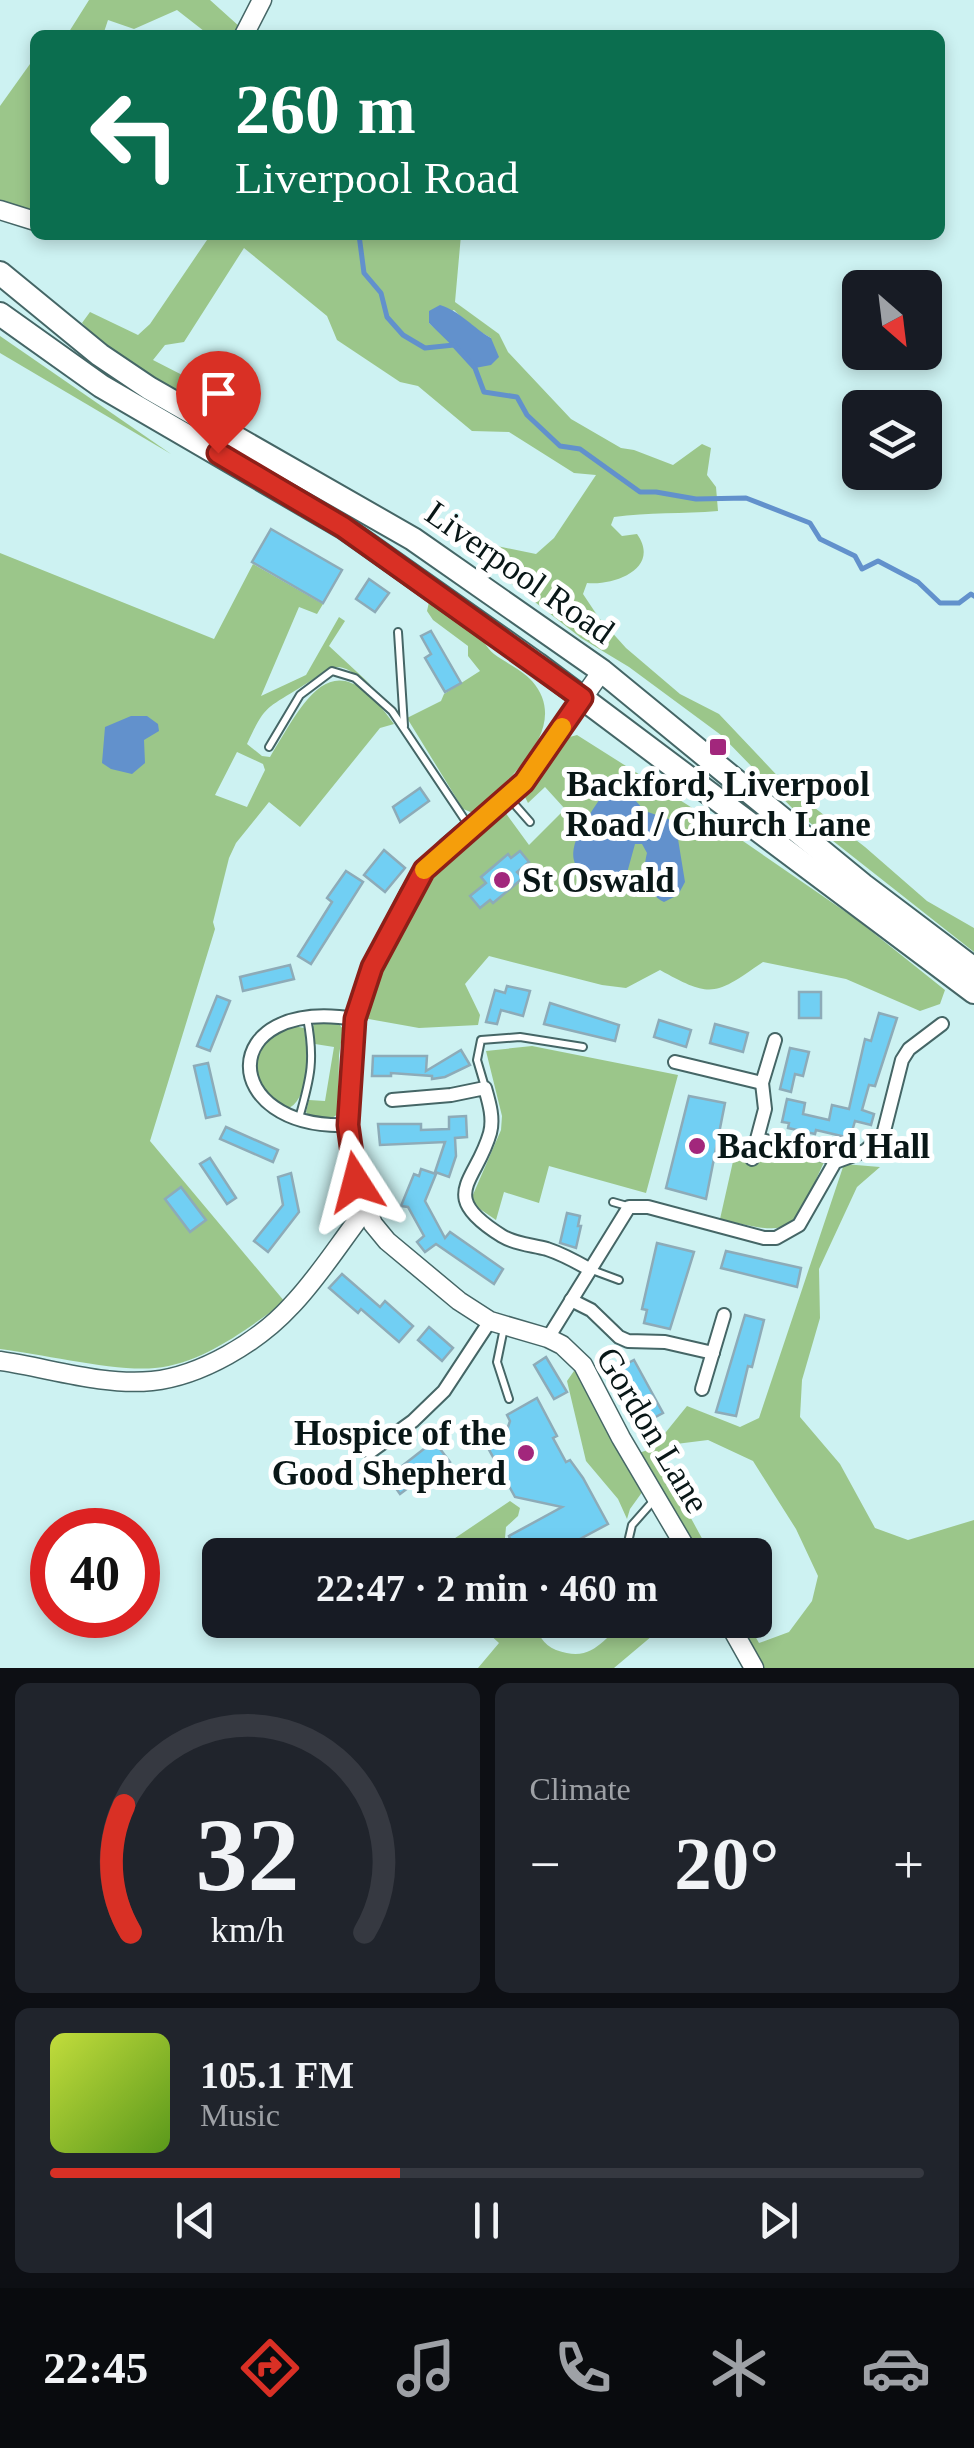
<!DOCTYPE html>
<meta charset="utf-8">
<style>
:root{--surface:#171b24;--page:#20242c;--text:#f1f3f6;--muted:#9ea1a6;--line:#363941;--accent:#d93025}
body{margin:0;font-family:"Times New Roman",serif;background:var(--page);color:var(--text);height:100vh;display:flex;flex-direction:column;font-size:38px;white-space:nowrap}
*{box-sizing:border-box;margin:0}
p{font-size:32px;color:var(--muted)}
.icon{flex:none;width:55px;height:55px;fill:none;stroke:currentColor;stroke-width:2;stroke-linecap:round;stroke-linejoin:round}
.map{position:relative;height:1668px;overflow:hidden}
.sheet{display:flex;flex-direction:column;gap:15px;padding:15px;background:#0d0f14;flex:1}
.sheet>*{flex:none}
.hud{position:absolute;left:30px;top:30px;width:915px;height:210px;border-radius:15px;box-shadow:0 5px 15px #0003;background:#0b6e4f;color:#fff;overflow:hidden}
.needle{width:65px;rotate:152deg}
.buttons{position:absolute;left:842px;top:270px;display:grid;gap:20px}
.buttons a{display:grid;place-items:center;width:100px;height:100px;border-radius:15px;background:var(--surface);box-shadow:0 5px 15px #0003;font-size:50px}
.speed{position:absolute;left:30px;top:1508px;display:flex;gap:20px;font-size:50px;font-weight:700;text-align:center}
.speed>*{display:grid;place-content:center;width:130px;height:130px;border-radius:50%;background:var(--surface);box-shadow:0 5px 15px #0003;line-height:1}
.speed .limit{border:15px solid #d22;background:#fff;color:#111}
.pin{position:absolute;display:grid;place-items:center;width:85px;height:85px;color:#fff;margin:-102px -42px;border-radius:50% 50% 50% 0;rotate:-45deg;box-shadow:0 0 10px #0007}
.pin .icon{rotate:45deg}
.me{position:absolute;width:110px;margin:-55px;rotate:351deg;stroke-linejoin:round;filter:drop-shadow(0 0 8px #0008)}
.turn{display:flex;align-items:center;gap:35px;height:210px;padding:0 40px;font-size:45px}
.turn .icon{width:130px;height:130px;stroke-width:2.5}
.turn b{display:block;font-size:70px;line-height:85px}
.big{font-size:75px;font-weight:700;line-height:1.1}
.sheet .tile{flex:1;display:flex;flex-direction:column;justify-content:center;gap:15px;min-width:0;padding:0 35px;border-radius:15px;background:var(--page)}
.sheet .dial{align-items:center;gap:0}
.dial svg{height:260px;overflow:visible;fill:none;stroke:var(--line);stroke-width:7;stroke-linecap:round;text-anchor:middle}
.dial text{fill:var(--text);stroke:none}
.song{display:flex;align-items:center;gap:30px}
.cover{width:120px;height:120px;border-radius:15px;background:linear-gradient(135deg,hsl(70 70% 55%),hsl(90 70% 35%))}
.played{height:10px;border-radius:5px;background:linear-gradient(90deg,var(--accent) 40%,var(--line) 40%)}
.keys{display:flex;justify-content:space-around;direction:ltr}
.heat{display:flex;justify-content:space-between;align-items:center;font-size:55px;direction:ltr}
.sheet .tiles{flex:1;display:grid;gap:15px;grid-template-columns:1fr 1fr}
.tile:last-child{grid-column:span 2}
.trip{position:absolute;left:202px;top:1538px;width:570px;height:100px;border-radius:15px;background:var(--surface);box-shadow:0 5px 15px #0003;font-weight:700;line-height:100px;text-align:center}
.dock{display:flex;height:160px;justify-content:space-around;align-items:center;background:#090b0e;color:var(--muted)}
.dock .icon{width:70px;height:70px}
.dock .active{color:var(--accent)}
.dock b{font-size:45px;color:var(--text)}
.map>svg:first-child{display:block}
.green{fill:#9bc68a;fill-rule:evenodd}
.water{fill:#6291cc}
.lines{fill:none;stroke-linecap:round;stroke-linejoin:round}
.stream{stroke:#6291cc;stroke-width:5}
.building{fill:#71cff3;stroke:#8dabb8;stroke-width:2.5}
.lane-casing{stroke:#456666;stroke-width:10}
.street-casing{stroke:#456666;stroke-width:16}
.secondary-casing{stroke:#456666;stroke-width:21}
.highway-casing{stroke:#456666;stroke-width:26}
.lane{stroke:#fff;stroke-width:6}
.street{stroke:#fff;stroke-width:12}
.secondary{stroke:#fff;stroke-width:18}
.highway{stroke:#fff;stroke-width:22}
.route-casing{stroke:#8d1f18;stroke-width:25}
.route{stroke:#d93025;stroke-width:18}
.slow{stroke:#f59e0b;stroke-width:18}
.poi-dot{fill:#a2277c;stroke:#fff;stroke-width:4}
.labels{text-anchor:middle;stroke-width:10;stroke-linejoin:round;paint-order:stroke}
.street-label{font-size:35px;fill:#091717;stroke:#fff}
.poi-label{font-size:35px;font-weight:bold;fill:#091717;stroke:#fff;text-anchor:start}
</style>
<div class="map">
<svg width="974" height="1668" viewBox="0 0 974 1668">
<rect width="100%" height="100%" fill="#cdf2f2"/>
<!-- green -->
<g class="green">
<path d="M89,0h121l30,27 -5,8h-26l-32,-25 -43,19 -26,-9 -5,15h-36z"/>
<path d="M35,57v155l-35,-10v-96z"/>
<path d="M203,235h258l-6,67 44,32 9,18 63,67 50,29 13,2 39,15 29,-21 9,4 -4,27 9,12 2,24c-35,3 -70,1 -104,6l-3,8 11,11 15,-2c24,34 -22,52 -50,49l-4,11 16,24 27,30 54,46 39,20 69,73 77,60 62,54 47,27v24l-179,-141 -74,-76 -92,-68 -48,-29 -101,-79 12,-14 44,9 18,-16 42,-63 -22,-2 -65,-41 -37,-1 -54,-45 -18,-4 -63,-42 -10,-24 -83,-68 -60,94 -19,3 -12,15 74,38 -10,18c-49,-26 -96,-52 -135,-93l8,-11 48,23 12,-11 57,-84zM454,310l16,16 21,12 -37,7 -25,-22z"/>
<path d="M0,336l171,118 -171,-101z"/>
<path d="M0,553l214,86 39,-75 70,40 -6,10 -18,-7 -38,89 45,-21 33,-58 6,4 -16,25 42,39c-39,-29 -35,-19 -70,2 -35,22 -36,18 -54,57l15,12 8,1c38,-63 64,-118 124,-33l-14,4 -80,99 -31,-25 -33,41 -7,15 -16,64 2,7 -65,212 135,161c-39,27 -81,61 -130,66 -39,4 -113,-14 -155,-19zM237,752l26,12 2,6 -18,37 -32,-12z"/>
<path d="M429,602c15,9 32,18 45,29 9,6 12,17 20,23 12,9 28,16 38,27 42,48 -28,102 -59,132l-10,-4 -56,-91 34,-17 3,-7 36,-23 -12,-15v-10l-35,-26 -6,-9z"/>
<path d="M577,735l147,93 132,91 89,71 -5,14 -20,7 -74,-32 -83,-17c-48,33 -51,37 -103,8l-34,18 -24,-3 -113,-29 -24,28 15,31 -2,10 -59,3 -56,-10 10,-30 26,-57 36,-64 70,-55 24,33 36,-36 -20,-22 -17,16 -4,-8 42,-57z"/>
<path d="M315,1020l24,4 4,5 -4,26 -1,59 -9,6 -20,-4 -3,-4 3,-12 16,1 9,-54 -19,-3 -2,-17z"/>
<path d="M294,1026l10,2c4,24 7,73 -19,82l-22,-16 -7,-30 6,-22z"/>
<path d="M532,1046l146,29 -32,118 -97,-27 -10,37 -35,-11 -8,28 -19,-13 -5,-10 29,-67 1,-14 -16,-65z"/>
<path d="M768,1148l56,14c-32,70 -26,76 -104,57l14,-62 24,6 4,-10z"/>
<path d="M844,1164l36,3 -23,20 -38,82 1,49 -18,62 -2,37 40,47 35,64 33,12 66,-20v148h-215l-28,-48h15l13,23 30,-11 23,-31 6,-25 -22,-47 -43,-68 -45,-21 -32,4 -15,19 50,92h-16l-56,-102 14,-5 34,-42 53,21 19,-9z"/>
<path d="M574,1371l6,1 63,119 -13,18 -3,10 -9,-20 -32,-38 -19,-80z"/>
<path d="M510,1501l10,7 -2,8 -12,11 -1,11 -17,17h-58z"/>
<path d="M474,1620h60c3,13 9,25 22,30 41,15 45,-16 76,-29 10,-4 28,-1 39,-1l-57,48h-136l21,-25z"/>
</g>
<!-- water -->
<g class="water">
<path d="M440,305c20,6 33,23 51,33l8,19 -8,8 -16,3 -46,-45v-12z"/>
<path d="M131,716h16l11,8 1,7 -15,9 1,23 -13,11 -21,-5 -9,-6 3,-36z"/>
<path d="M616,784l8,4 21,23 26,9 12,14 -5,5 7,43 -7,13 -14,7c-19,-9 -22,-30 -17,-49l-5,-9h-7l-8,29 -18,12c-46,-12 -42,-36 -19,-71 7,-11 14,-23 26,-30z"/>
</g>
<g class="lines">
<!-- stream -->
<path class="stream" d="M359,235l5,38 17,20 6,24 16,18 22,13 29,-3 21,23 9,24 33,5 10,18 33,31 20,3 60,43h16l40,7 50,-1 64,25 10,16 35,17 7,13 16,-8 40,21 22,21h19l12,-9 3,2"/>
</g>
<!-- building -->
<g class="building">
<path d="M271,529l71,41 -19,33 -71,-41z"/>
<path d="M369,579l20,14 -14,19 -19,-13z"/>
<path d="M431,631l30,52 -16,9 -20,-34 6,-4 -10,-18z"/>
<path d="M420,788l9,13 -29,21 -7,-15z"/>
<path d="M384,850l21,18 -20,24 -21,-17z"/>
<path d="M520,851l9,11 -12,10 6,6 -30,25 -3,-3 -10,8 -10,-12 16,-13 -5,-6 27,-23 3,4z"/>
<path d="M346,871l17,11 -52,82 -13,-8 34,-54 -5,-4z"/>
<path d="M290,965l4,14 -51,12 -3,-14z"/>
<path d="M507,986l23,5 -7,25 -22,-6 -4,14 -11,-2 9,-32 10,3z"/>
<rect x="799" y="992" width="22" height="26"/>
<path d="M217,996l13,5 -20,50 -13,-5z"/>
<path d="M550,1003l69,22 -4,16 -71,-17z"/>
<path d="M879,1013l18,5 -22,68 -6,-1 -7,25 12,4 -3,11 -16,-4 -5,17 -34,-8 -1,4 -27,-6 1,-5 -7,-1 5,-23 18,4 -2,11 26,6 3,-15 17,4 16,-70 6,2z"/>
<path d="M659,1020l32,10 -5,17 -32,-10z"/>
<path d="M715,1024l33,9 -5,19 -33,-9z"/>
<path d="M790,1048l19,4 -6,24 -8,-2 -4,18 -11,-3z"/>
<path d="M461,1050l9,15 -25,12 -13,2v-3l-41,-3v3h-19l1,-20h54l-1,15z"/>
<path d="M208,1063l12,52 -14,3 -12,-52z"/>
<path d="M689,1096l36,7 -19,96 -40,-11z"/>
<path d="M466,1116l1,21 -12,1 1,18 -7,21 -14,-5 10,-30 -65,3 -2,-21h43v6l28,-1v-12z"/>
<path d="M226,1127l52,23 -5,12 -53,-23z"/>
<path d="M210,1158l26,40 -9,6 -27,-40z"/>
<path d="M421,1169l15,5 -11,27 20,37 5,-6 53,37 -9,15 -58,-40 -11,8 -8,-10 7,-6 -16,-29 -7,-1 13,-32 5,2z"/>
<path d="M291,1173l8,39 -31,40 -14,-11 29,-36 -5,-28z"/>
<path d="M181,1187l25,33 -16,12 -25,-33z"/>
<path d="M567,1213l13,3 -2,10h3l-5,22 -16,-5z"/>
<path d="M657,1243l37,9 -24,77 -26,-6 3,-13 -5,-1z"/>
<path d="M726,1251l75,17 -4,19 -76,-19z"/>
<path d="M342,1274l38,33 5,-6 28,25 -14,16 -38,-33 -3,4 -29,-25z"/>
<path d="M745,1315l19,5 -12,47 -4,-1 -12,50 -20,-4z"/>
<path d="M429,1327l24,21 -11,13 -24,-21z"/>
<path d="M546,1357l21,35 -13,7 -20,-34z"/>
<path d="M634,1360l29,53 -19,10 -29,-53z"/>
<path d="M537,1398l20,38 -4,2 13,24 4,-2 13,18 25,46 -58,31h-49l-5,-9 14,-7 -1,-3 53,-29 -47,-10 -28,-51 17,-7 6,-18 -3,-6z"/>
<path d="M434,1441l16,21 -19,15 -3,-4 -28,21 -12,-17z"/>
</g>
<g class="lines">
<!-- lane casing -->
<g class="lane-casing">
<g id="lane">
<path d="M398,632l6,94"/>
<path d="M269,747l31,-52 32,-24 23,7 37,33 77,115"/>
<path d="M509,798l21,24"/>
<path d="M485,1087l-8,-27 4,-20 39,-3 63,10"/>
<path d="M299,1118c12,-41 16,-59 8,-100"/>
<path d="M613,1202l14,4"/>
<path d="M592,1270l27,10"/>
<path d="M504,1328l-7,34 12,37"/>
<path d="M625,1555l7,-30 23,-26"/>
</g>
</g>
<!-- street casing -->
<g class="street-casing">
<g id="street">
<path d="M775,1040l-13,43 3,26 -8,30 71,17 7,6"/>
<path d="M675,1062l87,21"/>
<path d="M392,1100l59,-5 34,-7c4,14 9,30 5,45 -14,50 -54,62 12,103 13,8 30,9 45,13 15,5 28,12 42,20"/>
<path d="M348,1125c-131,5 -133,-129 7,-106"/>
<path d="M752,1159l5,-20"/>
<path d="M571,1300l20,10 28,27 9,4 37,1 48,11"/>
<path d="M548,1338l81,-131h19l116,31h12l23,-13 36,-63 30,-11 18,-16 19,-75 7,-11 33,-25"/>
<path d="M702,1389l22,-74"/>
<path d="M370,1452l43,-31 31,-30 46,-70"/>
</g>
</g>
<!-- secondary casing -->
<g class="secondary-casing">
<g id="secondary">
<path d="M244,35l18,-35"/>
<path d="M0,210l35,11"/>
<path d="M602,671l-79,111 -76,65 -23,24 -15,23 -37,73 -17,52 -7,106 8,57 17,42 14,17 72,60 31,20 58,17 14,7 21,20 38,73 69,117"/>
<path d="M0,1361c49,7 102,25 152,20 49,-5 106,-39 139,-75 28,-29 50,-65 75,-97"/>
<path d="M727,1620l27,48"/>
</g>
</g>
<!-- highway casing -->
<g class="highway-casing">
<g id="highway">
<path d="M0,273l100,82 49,33 264,151 189,132 261,214 111,84"/>
<path d="M0,314l101,72 242,141 194,137 437,328"/>
</g>
</g>
<!-- lane -->
<use href="#lane" class="lane"/>
<!-- street -->
<use href="#street" class="street"/>
<!-- secondary -->
<use href="#secondary" class="secondary"/>
<!-- highway -->
<use href="#highway" class="highway"/>
</g>
<g class="lines">
<!-- route casing -->
<g class="route-casing">
<path id="route" d="M218,453l125,74 239,171 -58,84 -100,88 -52,97 -17,52 -7,106 8,57"/>
</g>
<!-- route -->
<use href="#route" class="route"/>
<!-- slow -->
<path class="slow" d="M424,870l100,-88 38,-55"/>
</g>
<!-- markers -->
<g class="poi-dot">
<rect x="708" y="737" width="20" height="20" rx="5"/>
<circle cx="502" cy="880" r="10"/>
<circle cx="697" cy="1146" r="10"/>
<circle cx="526" cy="1453" r="10"/>
</g>
<g class="labels">
<!-- street labels -->
<g class="street-label">
<text transform="translate(520 572) rotate(35)" y="12">Liverpool Road</text>
<text transform="translate(653 1430) rotate(59)" y="12">Gordon Lane</text>
</g>
<!-- poi labels -->
<g class="poi-label">
<text x="718" y="796" text-anchor="middle">Backford, Liverpool<tspan x="718" dy="40">Road / Church Lane</tspan></text>
<text x="522" y="892">St Oswald</text>
<text x="717" y="1158">Backford Hall</text>
<text x="506" y="1445" text-anchor="end">Hospice of the<tspan x="506" dy="40">Good Shepherd</tspan></text>
</g>
</g>
</svg>
<div class="buttons">
<a><svg class="needle" viewBox="-14 -14 28 28"><path d="M0-13l5 13h-10z" fill="#e53935"/><path d="M0 13l5-13h-10z" fill="#9ea1a6"/></svg></a>
<a><svg class="icon" aria-label="layers" viewBox="0 0 24 24"><path d="M12 4l9 5-9 5-9-5zM3 14l9 5 9-5"/></svg></a>
</div>
<div class="speed"><div class="limit">40</div></div>
<div class="pin" style="left:218px;top:453px;background:#d93025"><svg class="icon" aria-label="arrive" viewBox="0 0 24 24"><path d="M6 21V4h12l-3 4 3 4H6"/></svg></div>
<svg class="me" style="left:356px;top:1182px" viewBox="-20 -20 40 40"><path d="M0-17L14 15 0 8-14 15z" fill="#d93025" stroke="#fff" stroke-width="4"/></svg>
<div class="trip">22:47 · 2 min · 460 m</div>
<div class="hud">
<div class="turn"><svg class="icon" aria-label="left" viewBox="0 0 24 24"><path d="M17 20v-9H6M10 6l-5 5 5 5"/></svg><div><b>260 m</b>Liverpool Road</div></div>
</div>
</div>
<section class="sheet">
<div class="tiles">
<div class="tile dial"><svg viewBox="0 0 100 80">
<path d="M14 69A42 42 0 1 1 86 69"/>
<path d="M14 69A42 42 0 0 1 12 30" stroke="#d93025"/>
<text x="50" y="56" font-size="32" font-weight="700">32</text>
<text x="50" y="72" font-size="11">km/h</text>
</svg></div>
<div class="tile"><p>Climate</p>
<div class="heat"><a>−</a><b class="big">20°</b><a>+</a></div>
</div>
<div class="tile">
<div class="song"><i class="cover"></i><div><b>105.1 FM</b><p>Music</p></div></div>
<div class="played"></div>
<div class="keys"><svg class="icon" aria-label="previous" viewBox="0 0 24 24"><path d="M18 5L8 12l10 7zM5 5v14"/></svg><svg class="icon" aria-label="pause" viewBox="0 0 24 24"><path d="M8 5v14M16 5v14"/></svg><svg class="icon" aria-label="next" viewBox="0 0 24 24"><path d="M6 5l10 7-10 7zM19 5v14"/></svg></div>
</div>
</div>
</section>
<nav class="dock">
<b>22:45</b>
<svg class="icon active" aria-label="directions" viewBox="0 0 24 24"><path d="M12 3l9 9-9 9-9-9zM9 14v-3h6M13 9l2 2-2 2"/></svg>
<svg class="icon" aria-label="music" viewBox="0 0 24 24"><path d="M9 18V5l10-2v13"/><circle cx="6" cy="18" r="3"/><circle cx="16" cy="16" r="3"/></svg>
<svg class="icon" aria-label="phone" viewBox="0 0 24 24"><path d="M5 4h4l2 5-3 2q2 4 5 5l2-3 5 2v4C11 20 4 13 5 4z"/></svg>
<svg class="icon" aria-label="climate" viewBox="0 0 24 24"><path d="M12 3v18M4 7l16 10M4 17L20 7"/></svg>
<svg class="icon" aria-label="car" viewBox="0 0 24 24"><path d="M5 17H2v-5l4-1 3-4h7l3 4 3 1v5h-3M9 17h6M6 11h13"/><circle cx="7" cy="17" r="2"/><circle cx="17" cy="17" r="2"/></svg>
</nav>
